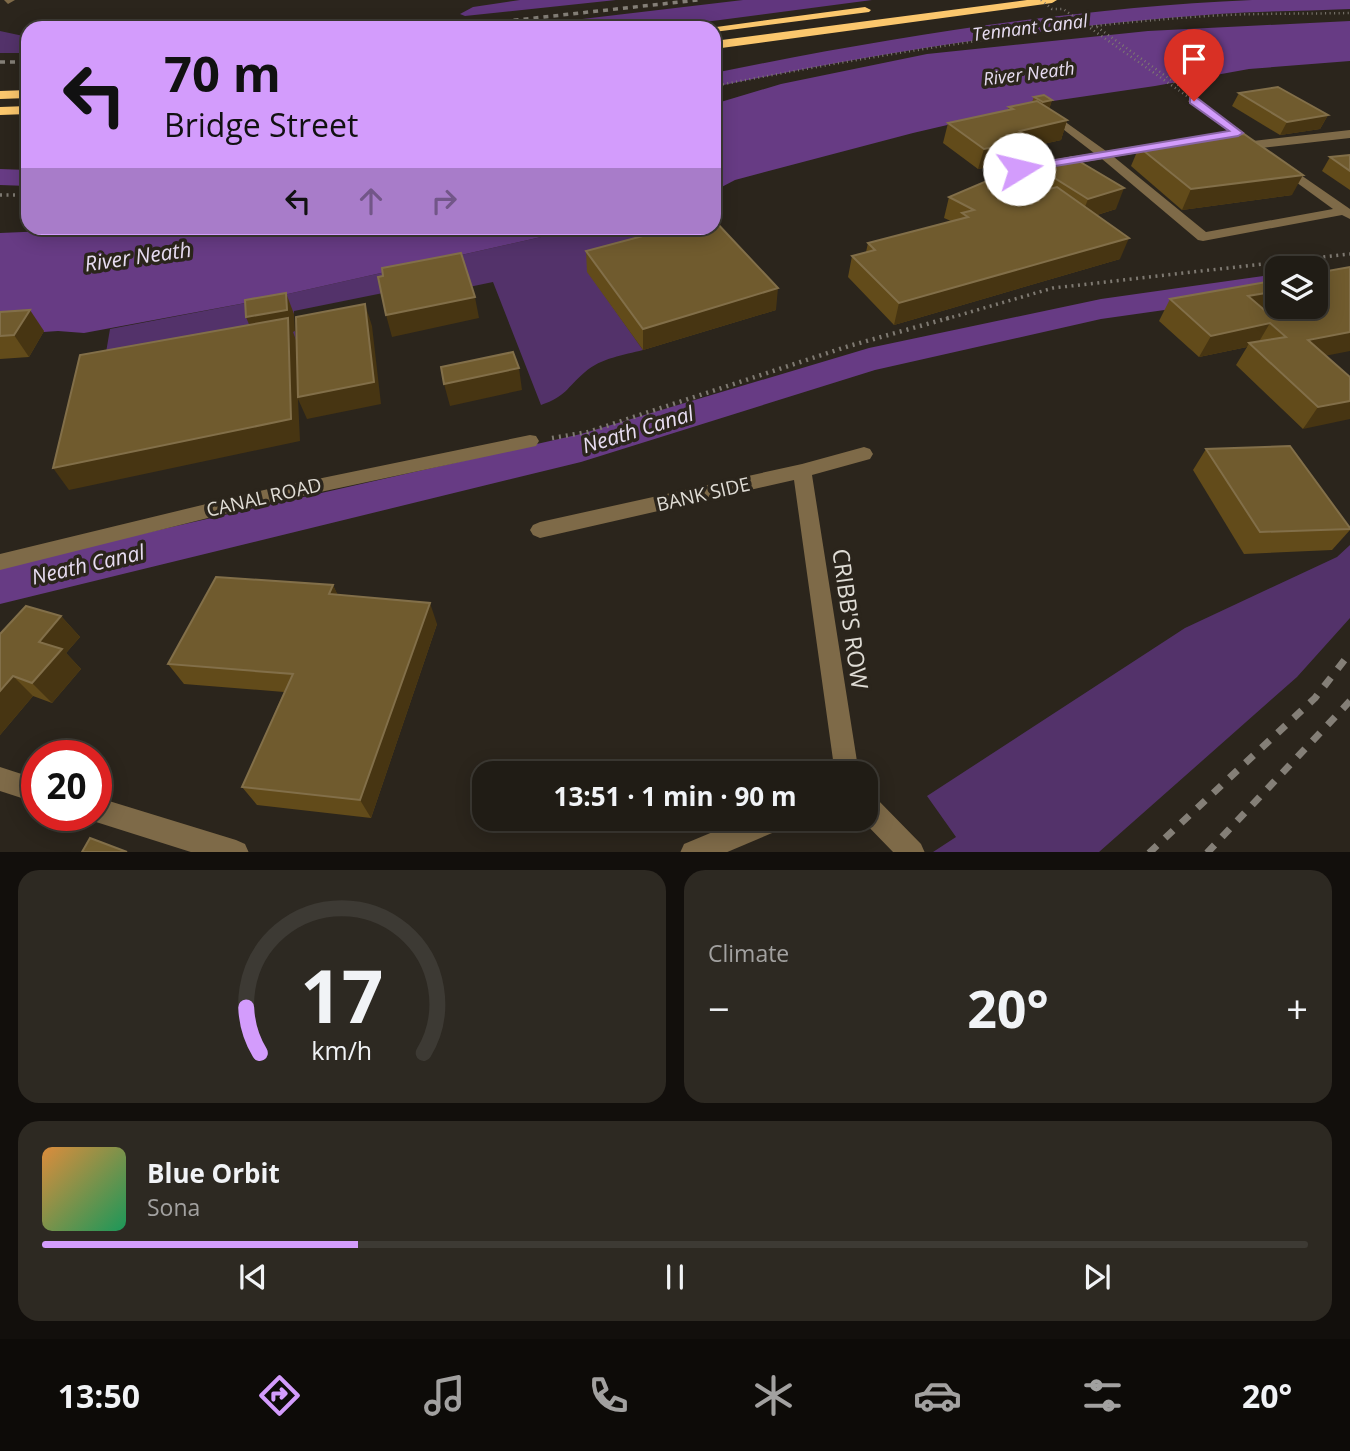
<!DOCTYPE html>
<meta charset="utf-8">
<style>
:root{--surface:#201c15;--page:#2d2922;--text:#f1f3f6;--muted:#a2a1a0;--line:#3d3a34;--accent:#d39cfc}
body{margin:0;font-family:"Open Sans",sans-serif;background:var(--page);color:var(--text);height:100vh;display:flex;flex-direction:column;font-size:26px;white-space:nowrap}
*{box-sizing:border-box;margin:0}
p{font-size:23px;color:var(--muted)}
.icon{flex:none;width:38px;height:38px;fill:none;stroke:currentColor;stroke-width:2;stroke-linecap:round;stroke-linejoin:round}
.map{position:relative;height:852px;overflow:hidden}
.drawer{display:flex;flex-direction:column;gap:18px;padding:18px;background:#120f0c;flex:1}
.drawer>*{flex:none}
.top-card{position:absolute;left:21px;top:21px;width:700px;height:214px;border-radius:21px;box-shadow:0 4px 18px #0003,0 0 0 2px var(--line);background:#d39cfc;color:#111;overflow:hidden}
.buttons{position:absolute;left:1265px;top:256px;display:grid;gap:14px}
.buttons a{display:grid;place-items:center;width:63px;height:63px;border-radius:14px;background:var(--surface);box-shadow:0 4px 18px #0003,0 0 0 2px var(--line);font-size:35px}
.speed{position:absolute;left:21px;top:740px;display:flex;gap:14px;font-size:35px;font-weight:700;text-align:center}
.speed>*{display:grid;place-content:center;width:91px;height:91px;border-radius:50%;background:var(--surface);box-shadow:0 4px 18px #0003,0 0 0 2px var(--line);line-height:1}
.speed .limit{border:10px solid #d22;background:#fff;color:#111}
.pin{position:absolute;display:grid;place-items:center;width:60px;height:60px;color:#fff;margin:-72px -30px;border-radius:50% 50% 50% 0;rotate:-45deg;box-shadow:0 0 7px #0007}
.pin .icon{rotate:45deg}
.me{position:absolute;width:77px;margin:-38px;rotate:81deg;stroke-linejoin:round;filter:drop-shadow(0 0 5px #0008)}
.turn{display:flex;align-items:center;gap:24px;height:147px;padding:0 28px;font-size:32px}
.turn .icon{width:91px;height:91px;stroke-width:2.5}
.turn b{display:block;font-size:49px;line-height:60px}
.lanes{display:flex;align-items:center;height:66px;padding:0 28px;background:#0003;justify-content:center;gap:35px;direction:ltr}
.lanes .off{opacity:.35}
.big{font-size:52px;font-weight:700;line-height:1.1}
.drawer .widget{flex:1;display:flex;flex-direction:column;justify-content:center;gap:10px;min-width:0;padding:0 24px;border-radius:21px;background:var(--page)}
.drawer .dial{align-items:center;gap:0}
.dial svg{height:182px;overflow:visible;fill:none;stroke:var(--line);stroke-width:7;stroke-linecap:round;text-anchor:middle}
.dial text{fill:var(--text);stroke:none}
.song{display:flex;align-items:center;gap:21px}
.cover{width:84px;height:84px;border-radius:10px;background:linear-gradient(135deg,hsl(30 70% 55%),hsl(150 70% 35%))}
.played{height:7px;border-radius:4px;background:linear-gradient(90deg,var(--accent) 25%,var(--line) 25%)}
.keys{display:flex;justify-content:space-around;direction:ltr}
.heat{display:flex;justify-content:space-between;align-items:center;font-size:38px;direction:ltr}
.drawer .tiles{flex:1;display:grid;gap:18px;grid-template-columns:1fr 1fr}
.widget:last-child{grid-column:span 2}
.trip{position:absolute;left:472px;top:761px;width:406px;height:70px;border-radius:21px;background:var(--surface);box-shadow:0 4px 18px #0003,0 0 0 2px var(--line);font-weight:700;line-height:70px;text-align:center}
.dock{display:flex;height:112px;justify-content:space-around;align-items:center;background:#0d0b08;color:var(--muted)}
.dock .icon{width:49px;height:49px}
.dock .selected{color:var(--accent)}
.dock b{font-size:32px;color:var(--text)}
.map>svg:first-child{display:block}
.green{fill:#53326a}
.forest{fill:#61367e}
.water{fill:#673b84}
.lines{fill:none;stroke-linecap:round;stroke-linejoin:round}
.canal{fill:#673b84;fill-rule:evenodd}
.path-far2{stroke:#7e7971;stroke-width:2.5;stroke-dasharray:1 3.5;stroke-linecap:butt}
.path-far1{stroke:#7e7971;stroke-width:3.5;stroke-dasharray:2 4.5;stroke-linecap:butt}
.path{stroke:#7e7971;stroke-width:4.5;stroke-dasharray:2 5;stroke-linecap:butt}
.minor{fill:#7e6a48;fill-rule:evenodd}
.highway{fill:#fbc76d;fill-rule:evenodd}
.rail-far1{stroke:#847f77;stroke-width:3.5;stroke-dasharray:5 5;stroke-linecap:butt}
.rail{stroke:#847f77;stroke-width:7;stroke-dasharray:11 11;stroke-linecap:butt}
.path-bridge{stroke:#7e7971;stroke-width:2.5;stroke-dasharray:1 3.5;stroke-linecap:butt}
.wall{fill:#624b1a}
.shaded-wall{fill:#473512}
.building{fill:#705b2e;stroke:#826f49;stroke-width:2}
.route{fill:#d39cfc;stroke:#8965a4;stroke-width:2}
.labels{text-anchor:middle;stroke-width:7;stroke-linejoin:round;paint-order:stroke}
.far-water-label{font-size:18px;font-style:italic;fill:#e8ddf2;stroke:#2b251c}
.street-label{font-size:19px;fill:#e0ddd6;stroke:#2b251c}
.water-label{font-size:21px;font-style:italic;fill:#e8ddf2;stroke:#2b251c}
.near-street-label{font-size:23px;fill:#e0ddd6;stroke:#2b251c}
</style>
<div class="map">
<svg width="1350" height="853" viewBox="0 0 1350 853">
<rect width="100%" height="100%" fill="#2b251c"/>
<!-- green -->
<g class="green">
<path d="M0,31l28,6v16h-28z"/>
<path d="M581,228h102l-95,44 55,78c-19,5 -42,8 -58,22 -19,16 -18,24 -44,33l-48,-123 -24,5 -81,5 -94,19v3l-39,8 40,9 1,9 -194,36 8,-47 151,-29z"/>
<path d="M1350,545v73l-53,59 -198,175h-166l23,-15 -29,-41 258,-168 152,-71z"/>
</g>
<!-- forest -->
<g class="forest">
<path d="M520,0h96l-151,16 -5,-2 13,-7z"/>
<path d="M743,0h129l-213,28h-154z"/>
</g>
<!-- water -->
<g class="water">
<path d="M1350,21v40l-101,8 -94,17 -109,16 -133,31 -178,47 -21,11v-87l67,-20 146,-30 221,-23z"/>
<path d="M118,228h463l-320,72 -177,33 -26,-2 -58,4v-102z"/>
</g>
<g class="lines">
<!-- canal -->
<g class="canal">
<path d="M1252,0h98v9c-44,2 -88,2 -132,5 -170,12 -338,38 -504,73v-14c177,-36 358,-65 538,-73z"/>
<path d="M0,169l28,1v16l-28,-1z"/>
<path d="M1278,274v20l-177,25 -226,51 -294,92 -581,142v-38l581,-132 288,-86 232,-49z"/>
</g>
<!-- path-far2 -->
<g class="path-far2">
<path d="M1097,27l84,60"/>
<path d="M714,86c163,-31 327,-59 493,-70 48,-3 95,-2 143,-3"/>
</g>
<!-- path-far1 -->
<g class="path-far1">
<path d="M0,195h28"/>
<path d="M946,319l107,-31 297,-34"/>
</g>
<!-- path -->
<path class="path" d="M552,438l36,-6 261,-86 103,-29"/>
<!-- minor -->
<g class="minor">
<path d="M4,0h11l-7,4z"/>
<path d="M1194,98l48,33 7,6 -2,3 -12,-3 -121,20 92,75 127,-23 -55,-40v-6l4,-1 68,47v10l-8,-4 -139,26 -5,-1 -96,-81 -83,14 -6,-4 6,-4 75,-12 -48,-37 -2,-2 6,-3 56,40 122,-20 -38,-28 -2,-2z"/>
<path d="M1350,130v8l-97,11 -6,-4 6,-4z"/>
<path d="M530,435l6,1 3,5 -3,5 -272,58 -264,66v-16l264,-64z"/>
<path d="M864,447l6,2 3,5 -3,5 -58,16 47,299h-24l-41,-294 -254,58 -7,-3 -3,-5 3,-5 7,-3 262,-58z"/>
<path d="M0,767l37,12v24l-37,-12z"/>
<path d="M866,794l9,3 46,47 4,9h-31l-33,-34h5z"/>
<path d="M96,797l140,43 9,4 4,9h-55l-98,-31 -10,-6h10z"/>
<path d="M744,819h44l-4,9 -59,25h-45l4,-9z"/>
</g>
<!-- highway -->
<g class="highway">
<path d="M1027,0h30l-5,3 -338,46v-8z"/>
<path d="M865,7l6,3 -2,2 -155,20v-4h-5z"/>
<path d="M28,90v8l-28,1v-8z"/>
<path d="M28,106v8l-28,1v-8z"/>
</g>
<!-- rail-far1 -->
<g class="rail-far1">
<path d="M444,28l254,-28"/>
<path d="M0,62h28"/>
</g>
<!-- rail -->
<g class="rail">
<path d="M1149,853l166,-155 35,-45"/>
<path d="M1207,853l143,-152"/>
</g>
<!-- path-bridge -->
<path class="path-bridge" d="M1041,0l11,9h11l131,92"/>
</g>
<!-- wall -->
<g class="wall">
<path d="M1239,93l89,22 -8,14 -40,6 -48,-29z"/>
<path d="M1034,97l18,3 -3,9 18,11 -6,20 -31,7 -4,12 -48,10 -35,-26 5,-20 60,-13 1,-3 23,-5z"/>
<path d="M1139,147l153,48 -110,15 -51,-44z"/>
<path d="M1350,155v35l-28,-19 8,-14z"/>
<path d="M1037,167l79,42 -19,6 23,44 -226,66 -46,-48 4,-21 14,-4 2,-9 83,-22 -7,-3 5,-21 89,-5 -7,-5z"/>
<path d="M586,251l190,59 -133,40 -56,-78z"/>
<path d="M1278,280v26h38l9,50 25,21 -47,52 -67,-64 11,-18 -48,10 -40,-36 11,-22z"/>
<path d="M0,312l44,19 -15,26 -29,2z"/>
<path d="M1206,449l144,79v2l-18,20 -88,4 -51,-84z"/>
<path d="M333,585l4,9 100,30 -66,194 -114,-13 -15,-18 42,-95 -100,-8 -16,-20z"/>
<path d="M61,616l19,21 -14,16 15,16 -29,34 -19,-7 -33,39v-101z"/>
</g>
<!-- shaded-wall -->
<g class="shaded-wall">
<path d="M1052,100l-6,19 -9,2 6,-19z"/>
<path d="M1328,115l-8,14 -40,6 7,-13z"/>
<path d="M1067,120l-6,20 -31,7 -4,12 -48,10 6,-20 36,-18z"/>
<path d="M1303,175l-11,20 -110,15 9,-21z"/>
<path d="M1124,188l-8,21 -36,11 8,-21z"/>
<path d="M1129,238l-9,21 -226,66 5,-22z"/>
<path d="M778,288l-2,22 -133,40v-21z"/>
<path d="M1278,291v5l-10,16 -32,6 12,-22z"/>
<path d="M286,293l8,21 1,17 -2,1 3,8 69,-36 7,22 9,78 -74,15 -9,-20 2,42 -231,49 -16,-22 202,-129 -9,-22z"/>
<path d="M475,297l4,21 -87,19 -6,-22z"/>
<path d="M30,310l14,21 -15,26 -15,-22z"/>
<path d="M1270,323l-13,22 -8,-2 -2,4 -48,10 12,-21z"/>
<path d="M1350,332v19l-56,11 14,-22z"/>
<path d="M519,368l3,22 -72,16 -6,-22z"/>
<path d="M1350,401v18l-47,10 15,-22z"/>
<path d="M333,585l10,21 -14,-12z"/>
<path d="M430,603l7,21 -66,194 -11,-18z"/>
<path d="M61,616l19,21 -14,16 15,16 -29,34 -20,-20 7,-41z"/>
<path d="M13,676l20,20 -33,39v-44z"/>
</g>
<!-- building -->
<g class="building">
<path d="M1278,87l50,28 -41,7 -48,-29z"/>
<path d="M1044,95l8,5 -9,2 -9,-5z"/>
<path d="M1037,101l30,19 -47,11 12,9 -48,9 -36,-26 65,-14 -4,-2z"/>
<path d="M1244,134l59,41 -112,14 -52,-42z"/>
<path d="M1350,155v16l-20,-14z"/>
<path d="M1072,157l52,31 -36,11 -51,-32z"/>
<path d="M1003,174l34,18 20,-5 72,51 -230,65 -47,-47 23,-6 -7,-7 100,-26 -6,-4 12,-3 -25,-13z"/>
<path d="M714,220l64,68 -135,41 -57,-78 87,-23h41z"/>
<path d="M461,253l14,44 -89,18 -8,-38 5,-1 -1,-8z"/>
<path d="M1350,267v65l-42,8 42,37v24l-32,6 -69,-64 37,-6 -16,-14 -59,13 -41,-37 108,-19v11l-30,5 27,23 34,-6 -9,-7h16v-33z"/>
<path d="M286,293l1,17 -41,7 -1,-17z"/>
<path d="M365,304l9,78 -76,15 -2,-80z"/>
<path d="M30,310l-16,25 -14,1v-24z"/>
<path d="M288,318l3,101 -238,49 27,-113z"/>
<path d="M513,352l6,16 -75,16 -3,-17z"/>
<path d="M1290,446l60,82v1l-90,3 -54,-83z"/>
<path d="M216,577l117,8 -4,9 101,9 -70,197 -118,-13 51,-113 -125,-10z"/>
<path d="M26,606l35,10 -22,26 23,7 -30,34 -19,-7 -13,15v-57z"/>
<path d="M90,838l37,14h-45z"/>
</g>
<!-- route -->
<path class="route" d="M1190,98h7l46,35 -5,3 -219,36 -5,-3 5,-3 210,-35 -39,-28z"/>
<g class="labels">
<!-- far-water labels -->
<g class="far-water-label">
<text transform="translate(1030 28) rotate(-7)" y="6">Tennant Canal</text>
<text transform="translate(1029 74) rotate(-7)" y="6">River Neath</text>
</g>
<!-- street labels -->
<g class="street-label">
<text transform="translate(703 494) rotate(-13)" y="7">BANK SIDE</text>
<text transform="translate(264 497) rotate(-13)" y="7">CANAL ROAD</text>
</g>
<!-- water labels -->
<g class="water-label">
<text transform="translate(138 257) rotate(-8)" y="7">River Neath</text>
<text transform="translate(638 430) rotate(-17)" y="7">Neath Canal</text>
<text transform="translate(88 565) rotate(-13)" y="7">Neath Canal</text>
</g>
<!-- near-street labels -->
<g class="near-street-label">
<text transform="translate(850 619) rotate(82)" y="8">CRIBB'S ROW</text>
</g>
</g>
</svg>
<div class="buttons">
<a><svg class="icon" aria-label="layers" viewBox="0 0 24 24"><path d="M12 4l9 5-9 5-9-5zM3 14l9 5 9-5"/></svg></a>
</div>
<div class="speed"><div class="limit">20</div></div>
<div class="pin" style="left:1194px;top:101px;background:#d93025"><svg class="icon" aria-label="arrive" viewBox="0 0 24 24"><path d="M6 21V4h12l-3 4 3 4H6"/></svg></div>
<svg class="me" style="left:1019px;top:169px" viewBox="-20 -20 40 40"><circle r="19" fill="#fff"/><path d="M0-13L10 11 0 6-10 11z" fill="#d39cfc"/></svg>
<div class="trip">13:51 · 1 min · 90 m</div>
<div class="top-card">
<div class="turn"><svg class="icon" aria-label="left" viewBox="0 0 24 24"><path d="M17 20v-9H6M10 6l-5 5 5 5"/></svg><div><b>70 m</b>Bridge Street</div></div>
<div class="lanes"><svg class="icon" aria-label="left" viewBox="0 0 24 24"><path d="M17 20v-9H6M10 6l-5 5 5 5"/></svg><svg class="icon off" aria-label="ahead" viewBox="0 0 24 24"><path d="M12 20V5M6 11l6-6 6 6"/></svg><svg class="icon off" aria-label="right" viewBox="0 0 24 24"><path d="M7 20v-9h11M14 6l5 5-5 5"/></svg></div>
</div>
</div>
<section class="drawer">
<div class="tiles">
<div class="widget dial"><svg viewBox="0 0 100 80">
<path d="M14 69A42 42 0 1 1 86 69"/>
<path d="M14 69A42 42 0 0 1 8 49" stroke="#d39cfc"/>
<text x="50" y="56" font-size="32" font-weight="700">17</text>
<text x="50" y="72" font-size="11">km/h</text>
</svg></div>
<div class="widget"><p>Climate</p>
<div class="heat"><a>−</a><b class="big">20°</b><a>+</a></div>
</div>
<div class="widget">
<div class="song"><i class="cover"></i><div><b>Blue Orbit</b><p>Sona</p></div></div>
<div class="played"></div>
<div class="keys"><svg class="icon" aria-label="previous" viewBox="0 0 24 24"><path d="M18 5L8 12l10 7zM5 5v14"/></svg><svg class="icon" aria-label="pause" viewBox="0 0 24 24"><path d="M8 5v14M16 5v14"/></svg><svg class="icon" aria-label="next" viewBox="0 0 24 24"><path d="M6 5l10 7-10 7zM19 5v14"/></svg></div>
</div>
</div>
</section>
<nav class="dock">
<b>13:50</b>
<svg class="icon selected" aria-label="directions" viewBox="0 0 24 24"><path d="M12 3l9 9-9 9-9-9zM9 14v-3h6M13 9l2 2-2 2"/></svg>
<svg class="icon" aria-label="music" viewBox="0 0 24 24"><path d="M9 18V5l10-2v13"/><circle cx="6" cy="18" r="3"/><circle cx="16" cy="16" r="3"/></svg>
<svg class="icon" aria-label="phone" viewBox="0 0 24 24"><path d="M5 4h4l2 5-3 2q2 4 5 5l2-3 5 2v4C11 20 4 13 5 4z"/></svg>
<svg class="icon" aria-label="climate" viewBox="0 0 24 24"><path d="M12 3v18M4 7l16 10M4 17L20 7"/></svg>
<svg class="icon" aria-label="car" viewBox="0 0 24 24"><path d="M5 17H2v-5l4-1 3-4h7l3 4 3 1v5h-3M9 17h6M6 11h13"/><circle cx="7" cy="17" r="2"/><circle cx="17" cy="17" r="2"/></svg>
<svg class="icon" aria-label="filters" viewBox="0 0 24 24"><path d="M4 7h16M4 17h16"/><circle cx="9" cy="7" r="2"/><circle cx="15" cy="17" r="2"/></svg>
<b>20°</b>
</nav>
